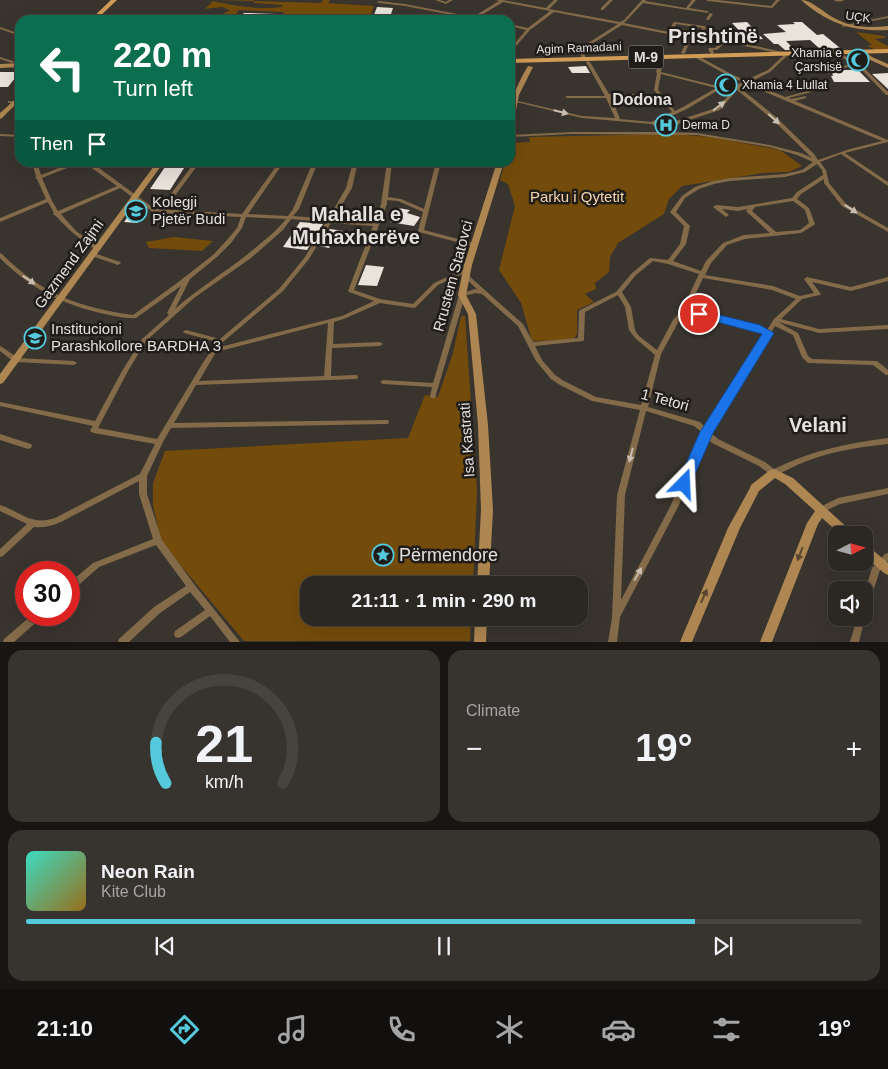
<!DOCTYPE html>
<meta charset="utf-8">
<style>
:root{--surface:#2b2722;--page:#37332f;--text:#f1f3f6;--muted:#a6a5a5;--line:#474440;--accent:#54cadc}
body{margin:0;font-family:Helvetica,sans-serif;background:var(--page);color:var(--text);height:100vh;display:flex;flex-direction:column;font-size:19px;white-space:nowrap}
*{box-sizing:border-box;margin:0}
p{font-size:16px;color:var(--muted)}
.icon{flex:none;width:28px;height:28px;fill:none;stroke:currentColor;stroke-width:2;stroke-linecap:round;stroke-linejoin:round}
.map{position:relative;height:642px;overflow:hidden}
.sheet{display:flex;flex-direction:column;gap:8px;padding:8px;background:#181513;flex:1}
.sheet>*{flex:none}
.hud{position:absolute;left:15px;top:15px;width:500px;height:152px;border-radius:15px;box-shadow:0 5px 20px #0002,0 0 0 1px var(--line);background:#0b6e4f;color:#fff;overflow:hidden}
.needle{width:32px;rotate:84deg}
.fabs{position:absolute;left:828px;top:526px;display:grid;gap:10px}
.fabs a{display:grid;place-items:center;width:45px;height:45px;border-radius:10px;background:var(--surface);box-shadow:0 5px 20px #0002,0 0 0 1px var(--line);font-size:25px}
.speed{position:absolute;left:15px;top:561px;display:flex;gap:10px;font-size:25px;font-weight:700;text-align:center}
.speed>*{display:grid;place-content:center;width:65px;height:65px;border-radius:50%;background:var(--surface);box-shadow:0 5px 20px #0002,0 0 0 1px var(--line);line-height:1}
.speed .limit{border:8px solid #d22;background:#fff;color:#111}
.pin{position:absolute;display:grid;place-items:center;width:42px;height:42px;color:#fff;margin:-21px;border:2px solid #fff;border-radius:50%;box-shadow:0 1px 5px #0007}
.me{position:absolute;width:55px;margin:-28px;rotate:21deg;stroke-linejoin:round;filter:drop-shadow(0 0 4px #0008)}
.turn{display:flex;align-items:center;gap:18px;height:105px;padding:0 15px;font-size:22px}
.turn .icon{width:65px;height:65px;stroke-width:2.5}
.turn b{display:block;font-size:35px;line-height:42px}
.then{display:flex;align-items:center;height:48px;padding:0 15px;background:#0003;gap:10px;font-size:19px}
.big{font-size:38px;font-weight:800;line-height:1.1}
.sheet .tile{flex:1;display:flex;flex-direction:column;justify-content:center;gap:8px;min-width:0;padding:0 18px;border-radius:15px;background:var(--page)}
.sheet .dial{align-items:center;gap:0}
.dial svg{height:130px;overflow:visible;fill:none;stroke:var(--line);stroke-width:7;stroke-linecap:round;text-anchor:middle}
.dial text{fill:var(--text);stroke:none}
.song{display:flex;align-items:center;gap:15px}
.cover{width:60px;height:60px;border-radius:8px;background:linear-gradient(135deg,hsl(170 70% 55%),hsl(40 70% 35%))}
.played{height:5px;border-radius:2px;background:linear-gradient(90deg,var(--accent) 80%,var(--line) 80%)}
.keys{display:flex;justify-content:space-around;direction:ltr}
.heat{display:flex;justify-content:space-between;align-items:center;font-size:28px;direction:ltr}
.sheet .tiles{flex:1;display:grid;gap:8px;grid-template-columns:1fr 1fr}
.tile:last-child{grid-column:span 2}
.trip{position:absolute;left:300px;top:576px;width:288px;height:50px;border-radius:15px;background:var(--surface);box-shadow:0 5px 20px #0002,0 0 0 1px var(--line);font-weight:800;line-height:50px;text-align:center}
.menu{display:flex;height:80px;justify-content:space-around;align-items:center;background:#11100e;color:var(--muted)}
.menu .icon{width:35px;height:35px}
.menu .on{color:var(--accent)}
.menu b{font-size:22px;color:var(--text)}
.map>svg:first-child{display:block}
.green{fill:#734c0b}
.building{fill:#eae3dc}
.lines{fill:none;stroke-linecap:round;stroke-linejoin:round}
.street{fill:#836a49;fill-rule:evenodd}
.secondary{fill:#ae8651;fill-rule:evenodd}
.primary{fill:#d09c56;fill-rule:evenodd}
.oneway{fill:#c7bdb1}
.oneway2{fill:#584630}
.route{fill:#1a73e8;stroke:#114b97}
.labels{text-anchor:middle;stroke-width:5;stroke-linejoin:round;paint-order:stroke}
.far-street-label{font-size:12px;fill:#e4e1dd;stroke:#1f1c1a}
.far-poi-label{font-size:12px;fill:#e4e1dd;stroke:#1f1c1a;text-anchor:start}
.shield{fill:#1f1c1a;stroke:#a9a6a2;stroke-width:1}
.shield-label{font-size:14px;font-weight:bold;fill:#e4e1dd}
.park-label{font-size:15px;fill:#f4d4ad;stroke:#1f1c1a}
.poi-label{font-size:15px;fill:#e4e1dd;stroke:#1f1c1a;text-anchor:start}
.street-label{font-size:15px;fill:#e4e1dd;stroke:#1f1c1a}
.far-district-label{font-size:16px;font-weight:bold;fill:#e4e1dd;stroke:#1f1c1a}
.near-poi-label{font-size:18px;fill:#e4e1dd;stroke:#1f1c1a;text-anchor:start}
.district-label{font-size:20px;font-weight:bold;fill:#e4e1dd;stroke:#1f1c1a}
.far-town-label{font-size:21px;font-weight:bold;fill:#e4e1dd;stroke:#1f1c1a}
</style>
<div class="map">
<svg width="888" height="642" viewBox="0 0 888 642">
<rect width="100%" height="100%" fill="#39342e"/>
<!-- green -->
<g class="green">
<path d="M219,0l102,3 2,-3h7l-2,3 46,3 -5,14h-89l4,-8 -45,-2 -4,5 -12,-1 7,-4 -8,-3 -17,2 8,-8c21,5 46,9 68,6l2,-2 -29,-2v-3z"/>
<path d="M856,32l28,4 2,2 -11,1 13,7v4h-12l-9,-4 5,-1z"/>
<path d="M670,134l41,3 69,13 22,16 -13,6 -26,1 -81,13 -13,13 -5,15 -46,29 -8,14 -1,15 -14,11 1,6 -11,5 9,8 -17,8v24l-4,6 -41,1 -11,-38 -22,-33 16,-64 -7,-22 -8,-4 5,-17 5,-1v-19l20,-1 -1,-5z"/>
<path d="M174,237l39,4 -11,10 -53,-3 -3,-6z"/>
<path d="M461,316h4l12,175 -4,94h-164v33h162l-1,23h-226l-82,-98 -9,-37v-23l12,-32 243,-13 17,-43 13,2 15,-44z"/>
</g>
<!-- building -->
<g class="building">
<path d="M377,7l16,1 -4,12h-17z"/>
<path d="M244,13h6l26,1 -4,6h-35z"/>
<path d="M747,22l16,17 -15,1 -16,-17z"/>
<path d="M793,22h9l15,13 6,-1 17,14 -20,1 -10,-9 -24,1 9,9h-10l-7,-6h-4l-11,-10 23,-2 -9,-7 18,-1z"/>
<path d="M586,66l4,7h-18l-4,-6z"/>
<path d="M845,70h13l12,12h-36l-3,-6h2l-1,-3z"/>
<path d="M0,72h20v6h-5l-7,9h-8z"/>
<path d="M888,73v16l-16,-15z"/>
<path d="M165,167l19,1 -14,22 -20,-1z"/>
<path d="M137,204l9,6 -9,13 -13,-1z"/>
<path d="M398,208l12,2 -3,3 13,4 -1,2 -5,7 -24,-4z"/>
<path d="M300,222l23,2 -16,26 -24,-3z"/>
<path d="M330,229l34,5 -5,8 -24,-3 -6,9 -10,-2z"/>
<path d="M366,265l18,2 -7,19 -19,-1z"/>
</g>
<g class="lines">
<!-- street -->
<g class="street">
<path d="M435,0h5l6,2 3,-2h4l-7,4z"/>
<path d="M495,0h8l43,8 8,-8h4l-9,9 71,13 4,-2 18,-20h4l-1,1 41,7 6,-8h4l-7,8 18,3h1v2l-65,-10 -19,20 45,9 4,-9 2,-1 29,4 2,1 -3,8 21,5 3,-2 2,1 -1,1 55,12 4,4 -17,16 -20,10 35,15 34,-9v2l-30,8 2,1 15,-3v2l-11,3 93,39v2l-43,11 43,29v4l-47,-32 -21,8 6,8 3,13 17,21 42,24v4l-46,-26 -18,-23v-4l-23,15 -4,5 12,9 6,16 -1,1 -13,8 -56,6 -18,6 -16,18 -6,12 68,11 27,10 14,-3 -10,-14 3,-2 44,10 37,-10v4l-37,10 -39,-9 9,12 -1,1 -18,4 -21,20 38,10 69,-4v4l-69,4 -41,-11 20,11 10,23 4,3 63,2h2l11,9v5h-2l-13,-10 -65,-2 -6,-6 -9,-22 -18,-9 -49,79 -15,28 7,6 47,23 9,7c36,-18 74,-26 114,-31v6c-28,3 -55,7 -81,17 -12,4 -22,11 -33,15l-3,-1 -12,-9 -47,-23 -4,-4 -13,26 -16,40 -59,112 -3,25h-9l4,-24 5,-123 23,-85 -48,-9 -32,-16 -9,-6 -15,-18 -18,-35 -36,-32 -7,-1 -10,3 -30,102h-4l-1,-2 2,-9 -49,-3 -3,-2 3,-2 50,3 26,-88 1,-1 15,-5 3,1 -14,-13 -1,-1 1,-1h4l55,49 10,18 45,-4 1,-27 1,-1 36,-18 16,-19 18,-15 18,2 12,-16 4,-18 -14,-14 12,-16 13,-9 18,-6 17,-3 55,-4 17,-4 11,-8 -16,-7 -27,-8 -73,-12 -125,-1 -62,3v-2l62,-3h92l2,-1 -15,-7 -69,-6 -70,-17 2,-1 68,16 33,2 -9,-20h-39l-2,-1 2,-1h38l-19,-34 1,-1 3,1 19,32h27l2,1 -2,1h-25l9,23 31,3 21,-10 -18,-22 3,-17 -1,-1 4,-14 3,1 -2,13 72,18 5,-6 5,-2 -12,-5 -35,-19v-2h2l35,19 13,5 22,-10 15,-14 -2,-2 -55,-12 -9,8h-4l1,3 -2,1h-1l-3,-5 1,-1h6l7,-6 -29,-7 -8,18 -2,1 -2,-1 7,-15 -66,-13 -35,22 -3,5 2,7 -2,1 -2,-1 -2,-7 5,-7 33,-21 -64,-12 -24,18 -19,22h-1v-3l16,-19 -16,-4v-2l18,4 22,-17 -47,-9 -26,16 9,2h-8l-73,-14 -26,-3 -2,-1 2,-1 26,3 68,13 26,-16zM676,24l26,4 -3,6 -7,-1 -3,3 -16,-4 1,-2 22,3 2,-1 -2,-1 -21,-3zM661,74l55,14 -33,19 -8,4 -17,-21zM746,84l136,57 -32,8 -32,11 -4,-6 -38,-37 -36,-29zM720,89l12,3 -16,16 -40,13 -8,7 -12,-5 31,-14zM737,90l35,29 40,39 -11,-5 -31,-8 -73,-12 -28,-1 11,-9 40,-13zM817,164l5,6 1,5 -26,17 -5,6 -54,9 -22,-2 -3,2 13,10 3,-2 -7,-6 16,2 10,-2 -2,2 1,1 23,21 -26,2 -21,8 -17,18 -5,10 -28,-10 13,-17 4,-18 -14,-14 9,-14 14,-9 15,-5 16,-3 55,-4 20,-5zM793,201l12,9 4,13 -9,7 -24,2 -24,-21 3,-4zM653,261l15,3 31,10 -16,34 -10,12 -16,30 -18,-14 -4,-6 -4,-23 -9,-15 14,-17zM703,278l69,12 24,9 -22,20 -7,11 -11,-5 -43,-8 -24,-9zM618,295l7,12 4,23 6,8 20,17 -14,50 -45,-8 -32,-16 -9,-6 -13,-15 -7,-14 48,-5 1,-1 1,-28zM687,312l23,8 44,9 10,5 -43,69 -14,26 -7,-7 -52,-15 13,-53 18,-33zM646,411l48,15 10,8 -17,31 -16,40 -50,95 4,-105z"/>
<path d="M609,0h4l-10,10h-2v-2z"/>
<path d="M706,0h12l53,6 5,-6h4l-8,8 -64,-7z"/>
<path d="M834,0h10c-2,2 -8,2 -10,0z"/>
<path d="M710,13l3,1 -4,6h-2l-1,-1z"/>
<path d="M888,16v2l-45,9 -2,-1z"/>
<path d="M0,27l20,7v2l-20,-7z"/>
<path d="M840,54h2l23,15 23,23v3h-2l-23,-24 -9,-6 -24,7v2h-2l-2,-3 1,-1 25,-6 -12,-8z"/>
<path d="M0,57l13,4 1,1 -2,1 -12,-4z"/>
<rect x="8" y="101" width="12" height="2"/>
<path d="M0,134l20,1v2l-20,-1z"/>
<path d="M32,162h5l4,13 33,-13h8l-40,16 10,23 6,10 59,-25 -24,-17 -7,-7h6l4,4 7,-4h7l-11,6 56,41 87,5 37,-52h5l-36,52 40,2 5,-7 20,-47h5l-19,47 -6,7 35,3 18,-31 7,-26h5l-6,26 -19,32 41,3 7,-19 6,-42h5l-4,35 13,2 23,10 12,-47h5l-17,68 53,14 1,1 -3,2 -56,-15 -1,-1 5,-19 -25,-11 -11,-1v4l-33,86 26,9 33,5 21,-21 31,-14h4l1,1 -1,1 -31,14 -22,22 -2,1 -34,-5 -34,15 -12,4 -1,22 47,-2 3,2 -3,2 -48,2 -1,28 24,-1h2l1,2 -1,2 -161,6 -22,38 211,-3h3l1,2 -1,2h-3l-214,4 -8,14 -16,34v18l15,46 32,44 46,58h-10l-20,-26 -29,21 -3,1 -3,-1 -1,-3 1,-3 30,-21 -15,-18 -30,21 -31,29h-11l1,-3 35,-32 32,-21 -30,-41 -57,22 -27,24h-3v-8l24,-20 60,-24 -14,-45v-13l-78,41c-9,4 -17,6 -27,5l-31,29 -3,1v-8l27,-25 -27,-13v-6c21,7 31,21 55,13l85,-44 15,-30 -61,-11 -3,-1 -1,-2 3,-4 -93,-20v-4l95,19 27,-50 20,-32 27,-24 -2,-2 14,-27 -45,32c-10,1 -21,-2 -31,-4 -42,-9 -74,-25 -105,-56v-5l2,1c40,40 75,53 131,61l44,-32 36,-28 14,-15 10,-12 4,-11 -87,-4 -34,-25 -59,26 15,17 25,18 -3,2 -2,-1c-15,-10 -28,-20 -40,-34l-2,-1 -1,-1 1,-1 -6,-11 -48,20v-4l46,-19 -9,-20 -2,-1 1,-1zM246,217l40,2c-7,9 -16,17 -25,24 -27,24 -59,42 -86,66l15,-30 27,-22 14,-14 11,-15zM291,219l35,3 -21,35 -26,32 -59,50 -34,-9 -2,1 -1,1 1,1 33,9 -13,19 -47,78 -59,-11 30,-57 18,-30 48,-43 57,-40 32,-28zM331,223l42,3 -25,65 1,1 25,9 -32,15 -122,31 3,-5 60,-51 26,-32zM328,323l-4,53 -125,5 17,-29z"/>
<path d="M195,162h5l-26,35h-4v-2z"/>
<path d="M94,253l26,9 1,1 -3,2 -26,-9 -1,-1z"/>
<path d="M0,346l2,1 16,11 56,3 3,2 -3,2 -58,-3h-2l-14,-11z"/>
<path d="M0,434l31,10 1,2 -1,2 -3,1 -28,-9z"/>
<path d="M888,488v6l-48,10 -19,9 -3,-1 -1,-2 1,-2 20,-10z"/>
<path d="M888,553v8l-8,9 -12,37 -1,3 -3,1v-17l8,-26 13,-14z"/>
<path d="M32,615h10l-1,3 -27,24h-11l1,-3z"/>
<path d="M864,615l1,3 -6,24h-9l7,-24h7z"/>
</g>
<!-- secondary -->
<g class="secondary">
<path d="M801,0c11,0 23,13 33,18 18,10 35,10 54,8v4c-35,2 -61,-7 -87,-30z"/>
<path d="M863,50l9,7 16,7v4l-20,-9 -8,-7z"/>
<path d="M20,63v4l-20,1v-4z"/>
<path d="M528,66l5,1 -14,28 -6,30 -3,2c0,-26 5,-39 18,-61z"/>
<path d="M20,95v5l-18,18 -2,1v-6z"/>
<path d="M157,162h7l-161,221 -3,1v-10z"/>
<path d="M497,162h7l-32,103 -6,30 10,19 12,111 5,85 -4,75h-12l4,-75 -3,-85 -10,-111 -10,-19 6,-30z"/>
<path d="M774,469l19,9 59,54 2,3h-13l-19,-17 -4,6 -46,118h-12l47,-119 8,-12 -30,-27 -10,-6 -16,13 -19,37 -48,114h-12l48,-114 22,-40 1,-3 19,-15z"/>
<path d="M864,544l4,2 20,17v12l-4,-2 -20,-17z"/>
<path d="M475,618h12l-1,24h-12z"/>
</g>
<!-- primary -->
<g class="primary">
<path d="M111,0h6l-21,20h-6z"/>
<path d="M888,49v4l-378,10v-4z"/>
</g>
</g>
<!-- one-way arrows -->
<defs><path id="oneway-solid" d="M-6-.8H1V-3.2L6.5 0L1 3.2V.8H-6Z" transform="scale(1.25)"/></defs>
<g class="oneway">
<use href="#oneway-solid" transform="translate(719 106) rotate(-37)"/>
<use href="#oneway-solid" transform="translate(561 112) rotate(14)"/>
<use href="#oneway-solid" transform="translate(774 119) rotate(42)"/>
<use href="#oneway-solid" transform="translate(851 209) rotate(33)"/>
<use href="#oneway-solid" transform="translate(29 280) rotate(34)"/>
<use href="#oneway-solid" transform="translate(631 455) rotate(104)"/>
<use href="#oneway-solid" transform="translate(638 574) rotate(-61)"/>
</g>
<g class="oneway2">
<use href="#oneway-solid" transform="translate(800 554) rotate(111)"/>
<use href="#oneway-solid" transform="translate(704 596) rotate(-66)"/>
</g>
<!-- route -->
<path class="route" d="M699,310l61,15 14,8 -61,100 -24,55 -5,1 -7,-5 23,-52 62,-98 -67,-18v-5z"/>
<!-- icons -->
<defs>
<g id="mosque-ring" transform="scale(1.125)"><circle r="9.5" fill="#1f1c1a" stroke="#54cadc" stroke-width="1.5"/><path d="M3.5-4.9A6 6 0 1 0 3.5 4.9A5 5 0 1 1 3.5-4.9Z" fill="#54cadc"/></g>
<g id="hospital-ring" transform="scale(1.125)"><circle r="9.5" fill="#1f1c1a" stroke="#54cadc" stroke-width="1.5"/><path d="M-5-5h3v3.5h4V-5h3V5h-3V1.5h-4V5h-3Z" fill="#54cadc"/></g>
<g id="university-ring" transform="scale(1.125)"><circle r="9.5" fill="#1f1c1a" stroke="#54cadc" stroke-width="1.5"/><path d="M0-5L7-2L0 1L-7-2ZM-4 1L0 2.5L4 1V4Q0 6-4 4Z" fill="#54cadc"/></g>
<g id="school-ring" transform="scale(1.125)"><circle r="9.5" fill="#1f1c1a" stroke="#54cadc" stroke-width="1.5"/><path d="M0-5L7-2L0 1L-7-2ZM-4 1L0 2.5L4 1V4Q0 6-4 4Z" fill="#54cadc"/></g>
<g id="sight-ring" transform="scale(1.125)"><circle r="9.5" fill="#1f1c1a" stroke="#54cadc" stroke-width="1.5"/><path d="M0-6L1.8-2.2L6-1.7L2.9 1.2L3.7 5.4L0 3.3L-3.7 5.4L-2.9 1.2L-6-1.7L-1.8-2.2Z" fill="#54cadc"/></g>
</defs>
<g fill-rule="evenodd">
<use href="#mosque-ring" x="858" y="60"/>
<use href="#mosque-ring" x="726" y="85"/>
<use href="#hospital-ring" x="666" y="125"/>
<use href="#university-ring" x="136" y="211"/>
<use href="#school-ring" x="35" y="338"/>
<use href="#sight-ring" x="383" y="555"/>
</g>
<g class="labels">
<!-- far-street labels -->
<g class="far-street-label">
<text transform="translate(858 17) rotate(8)" y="4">UÇK</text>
<text transform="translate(579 48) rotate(-2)" y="4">Agim Ramadani</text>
</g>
<!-- far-poi labels -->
<g class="far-poi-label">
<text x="842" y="57" text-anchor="end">Xhamia e<tspan x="842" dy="14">Çarshisë</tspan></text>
<text x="742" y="89">Xhamia 4 Llullat</text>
<text x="682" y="129">Derma D</text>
</g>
<!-- shield labels -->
<rect class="shield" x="628.5" y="45.5" width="35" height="23" rx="4"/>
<g class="shield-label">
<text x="646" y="62">M-9</text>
</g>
<!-- park labels -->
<g class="park-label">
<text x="577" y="202">Parku i Qytetit</text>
</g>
<!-- poi labels -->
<g class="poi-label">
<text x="152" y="207">Kolegji<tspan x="152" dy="17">Pjetër Budi</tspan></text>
<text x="51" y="334">Institucioni<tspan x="51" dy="17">Parashkollore BARDHA 3</tspan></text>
</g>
<!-- street labels -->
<g class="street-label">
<text transform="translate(69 264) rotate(-54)" y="5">Gazmend Zajmi</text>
<text transform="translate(453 276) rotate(-75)" y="5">Rrustem Statovci</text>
<text transform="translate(665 400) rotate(15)" y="5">1 Tetori</text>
<text transform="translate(467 440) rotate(-94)" y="5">Isa Kastrati</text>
</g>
<!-- far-district labels -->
<g class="far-district-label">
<text x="642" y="105">Dodona</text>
</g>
<!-- near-poi labels -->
<g class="near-poi-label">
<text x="399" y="561">Përmendore</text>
</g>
<!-- district labels -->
<g class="district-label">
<text x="356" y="221">Mahalla e<tspan x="356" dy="23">Muhaxherëve</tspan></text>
<text x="818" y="432">Velani</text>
</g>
<!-- far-town labels -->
<g class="far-town-label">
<text x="713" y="43">Prishtinë</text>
</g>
</g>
</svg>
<div class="fabs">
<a><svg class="needle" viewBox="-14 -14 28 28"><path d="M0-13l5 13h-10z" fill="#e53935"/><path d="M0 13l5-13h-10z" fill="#a6a5a5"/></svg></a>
<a><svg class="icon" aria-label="sound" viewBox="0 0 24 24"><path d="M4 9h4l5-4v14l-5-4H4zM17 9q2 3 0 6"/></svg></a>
</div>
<div class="speed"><div class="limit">30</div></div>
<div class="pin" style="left:699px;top:314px;background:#d93025"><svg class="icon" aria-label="arrive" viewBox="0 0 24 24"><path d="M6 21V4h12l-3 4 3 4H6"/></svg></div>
<svg class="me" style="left:684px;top:484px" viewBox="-20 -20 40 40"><path d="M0-17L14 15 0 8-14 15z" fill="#1a73e8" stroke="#fff" stroke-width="4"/></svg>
<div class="trip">21:11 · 1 min · 290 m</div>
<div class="hud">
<div class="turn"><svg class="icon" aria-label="left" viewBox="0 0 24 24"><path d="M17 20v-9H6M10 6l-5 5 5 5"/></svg><div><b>220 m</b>Turn left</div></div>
<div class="then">Then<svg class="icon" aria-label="arrive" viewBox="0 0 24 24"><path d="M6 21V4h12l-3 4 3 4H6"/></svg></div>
</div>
</div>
<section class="sheet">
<div class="tiles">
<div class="tile dial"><svg viewBox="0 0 100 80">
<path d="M14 69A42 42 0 1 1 86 69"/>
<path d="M14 69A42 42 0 0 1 8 44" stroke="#54cadc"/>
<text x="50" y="56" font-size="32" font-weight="700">21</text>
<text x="50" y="72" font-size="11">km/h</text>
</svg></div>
<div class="tile"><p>Climate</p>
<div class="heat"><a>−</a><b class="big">19°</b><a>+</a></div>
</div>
<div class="tile">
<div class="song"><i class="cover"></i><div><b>Neon Rain</b><p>Kite Club</p></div></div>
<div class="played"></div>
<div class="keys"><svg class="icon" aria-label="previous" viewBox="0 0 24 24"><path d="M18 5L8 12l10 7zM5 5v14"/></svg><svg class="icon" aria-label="pause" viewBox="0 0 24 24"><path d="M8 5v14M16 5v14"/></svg><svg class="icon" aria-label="next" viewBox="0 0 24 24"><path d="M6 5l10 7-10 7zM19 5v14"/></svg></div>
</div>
</div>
</section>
<nav class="menu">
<b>21:10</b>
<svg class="icon on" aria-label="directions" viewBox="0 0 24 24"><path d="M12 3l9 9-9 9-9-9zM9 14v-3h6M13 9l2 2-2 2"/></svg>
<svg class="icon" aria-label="music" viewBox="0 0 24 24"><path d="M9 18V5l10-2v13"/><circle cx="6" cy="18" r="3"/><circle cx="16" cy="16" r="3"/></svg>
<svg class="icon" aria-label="phone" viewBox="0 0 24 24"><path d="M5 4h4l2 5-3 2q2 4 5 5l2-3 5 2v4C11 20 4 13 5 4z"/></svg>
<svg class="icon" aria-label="climate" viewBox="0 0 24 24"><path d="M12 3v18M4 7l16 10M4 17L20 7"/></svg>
<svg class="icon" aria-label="car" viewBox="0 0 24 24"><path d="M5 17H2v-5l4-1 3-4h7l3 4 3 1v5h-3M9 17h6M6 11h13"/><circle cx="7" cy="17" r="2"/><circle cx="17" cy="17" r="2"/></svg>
<svg class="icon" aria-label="filters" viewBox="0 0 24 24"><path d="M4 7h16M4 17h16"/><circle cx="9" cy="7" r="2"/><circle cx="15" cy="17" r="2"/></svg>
<b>19°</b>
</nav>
